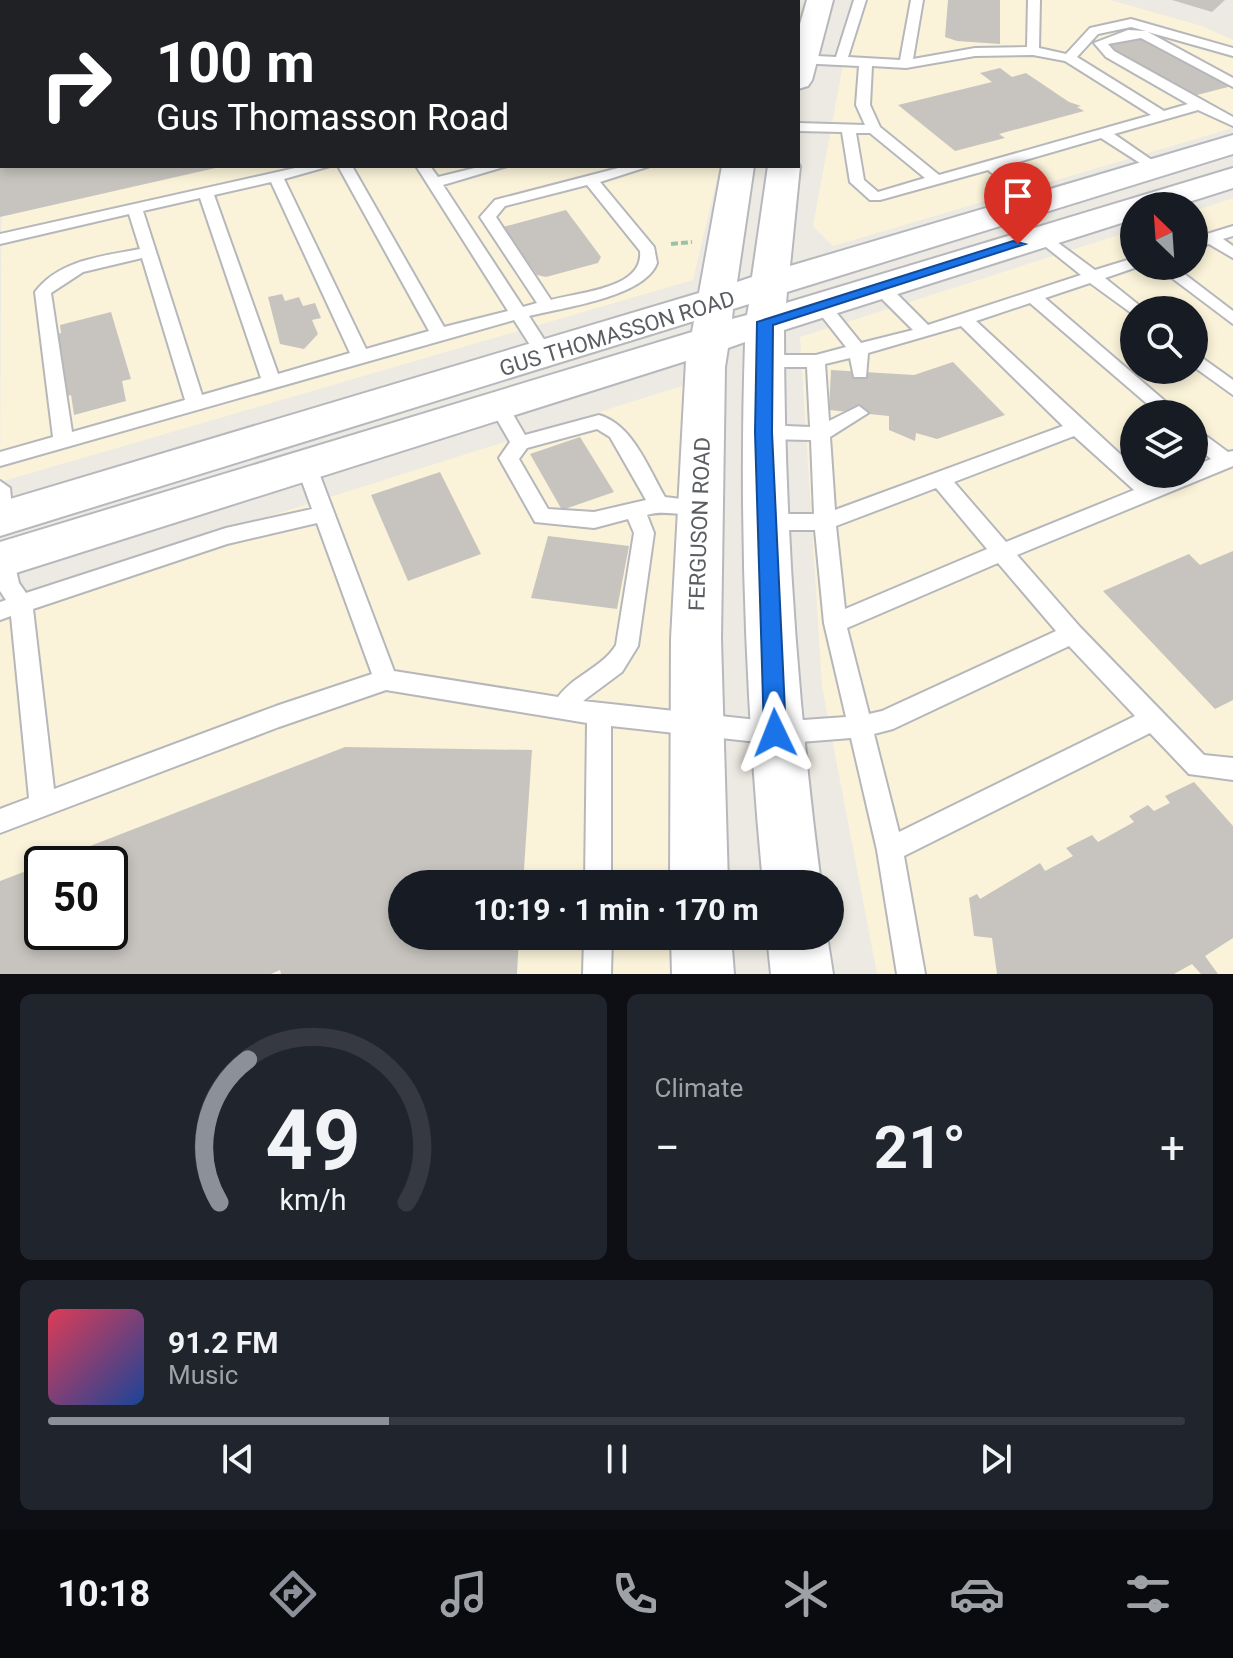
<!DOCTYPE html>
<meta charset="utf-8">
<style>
:root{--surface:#171b24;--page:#20242c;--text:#f1f3f6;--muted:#9ea1a6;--line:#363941;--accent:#8c9099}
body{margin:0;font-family:Roboto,sans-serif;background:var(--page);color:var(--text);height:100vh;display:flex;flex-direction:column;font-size:30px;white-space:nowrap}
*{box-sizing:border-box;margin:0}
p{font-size:26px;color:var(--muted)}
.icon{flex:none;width:44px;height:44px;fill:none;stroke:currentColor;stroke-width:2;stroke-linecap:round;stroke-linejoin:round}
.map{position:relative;height:974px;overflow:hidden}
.sheet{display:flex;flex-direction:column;gap:20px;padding:20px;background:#0d0f14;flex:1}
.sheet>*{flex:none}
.hud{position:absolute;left:0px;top:0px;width:800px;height:168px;box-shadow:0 4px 12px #0003;background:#202124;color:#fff;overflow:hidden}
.needle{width:52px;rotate:335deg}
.fabs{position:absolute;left:1120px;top:192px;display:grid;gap:16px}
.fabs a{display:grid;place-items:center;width:88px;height:88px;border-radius:50%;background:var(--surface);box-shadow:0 4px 12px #0003;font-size:40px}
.speed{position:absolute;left:24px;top:846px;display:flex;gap:16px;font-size:40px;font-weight:700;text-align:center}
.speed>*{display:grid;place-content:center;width:104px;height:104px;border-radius:50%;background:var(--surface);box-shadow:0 4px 12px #0003;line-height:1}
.speed .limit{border:4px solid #111;border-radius:12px;background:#fff;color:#111}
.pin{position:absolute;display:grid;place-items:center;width:68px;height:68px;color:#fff;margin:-82px -34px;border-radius:50% 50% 50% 0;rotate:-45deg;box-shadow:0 0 8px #0007}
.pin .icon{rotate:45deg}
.me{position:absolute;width:88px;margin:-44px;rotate:358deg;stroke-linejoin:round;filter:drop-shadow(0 0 6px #0008)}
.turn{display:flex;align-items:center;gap:28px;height:168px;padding:0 24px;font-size:36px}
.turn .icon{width:104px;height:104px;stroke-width:2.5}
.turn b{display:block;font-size:56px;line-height:68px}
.big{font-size:60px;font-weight:700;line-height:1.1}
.sheet .card{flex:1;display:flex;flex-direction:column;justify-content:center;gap:12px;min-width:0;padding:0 28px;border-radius:12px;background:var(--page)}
.sheet .dial{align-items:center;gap:0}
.dial svg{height:208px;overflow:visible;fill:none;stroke:var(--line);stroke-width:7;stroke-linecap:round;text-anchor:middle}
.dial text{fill:var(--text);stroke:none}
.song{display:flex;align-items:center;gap:24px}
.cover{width:96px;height:96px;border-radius:12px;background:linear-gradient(135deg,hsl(350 70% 55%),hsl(220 70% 35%))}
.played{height:8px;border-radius:4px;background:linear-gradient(90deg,var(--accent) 30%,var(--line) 30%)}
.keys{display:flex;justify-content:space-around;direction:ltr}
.heat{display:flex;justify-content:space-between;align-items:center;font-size:44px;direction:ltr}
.sheet .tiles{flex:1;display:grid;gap:20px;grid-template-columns:1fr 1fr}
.card:last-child{grid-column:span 2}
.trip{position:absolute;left:388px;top:870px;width:456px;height:80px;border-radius:40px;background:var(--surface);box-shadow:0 4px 12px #0003;font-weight:700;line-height:80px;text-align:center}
.dock{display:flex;height:128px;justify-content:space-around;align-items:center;background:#090b0e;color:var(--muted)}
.dock .icon{width:56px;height:56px}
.dock .selected{color:var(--accent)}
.dock b{font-size:36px;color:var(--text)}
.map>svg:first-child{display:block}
.commercial{fill:#faf3d9;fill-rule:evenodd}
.building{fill:#c7c4bf}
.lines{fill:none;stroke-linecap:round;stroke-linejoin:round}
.lane-casing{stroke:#b5b7bb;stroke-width:4}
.street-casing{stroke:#b5b7bb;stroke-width:4}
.secondary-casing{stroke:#b6b8bd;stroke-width:4}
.path{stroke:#9ac2a7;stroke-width:4;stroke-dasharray:7 3;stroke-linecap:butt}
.lane{fill:#fff;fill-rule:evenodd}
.street{fill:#fff;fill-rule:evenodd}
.secondary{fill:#fff;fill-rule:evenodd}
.route{fill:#1a73e8;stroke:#114b97;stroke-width:2}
.labels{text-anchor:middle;stroke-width:6;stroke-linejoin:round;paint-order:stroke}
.street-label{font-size:22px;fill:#5a5d61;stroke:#fff}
</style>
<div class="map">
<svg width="1233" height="974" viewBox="0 0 1233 974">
<rect width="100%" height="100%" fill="#eceae2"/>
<!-- commercial -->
<g class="commercial">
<path d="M855,0h255l92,26 31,14v88l-400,118 -20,-20z"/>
<path d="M2,106v60h718l-27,114 -693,202z"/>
<path d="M1233,198v776h-356l-55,-288 -22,-349 334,-107v36h60v-55zM1134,310h60v60h-60zM1134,414h60v60h-60z"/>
<path d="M685,385l-9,499h-274v52h274l-1,38h-675v-373zM42,864h68v68h-68z"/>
</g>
<!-- building -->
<g class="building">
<path d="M948,0h52v44l-43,-3 -12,-4z"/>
<path d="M1172,0h53l-13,12z"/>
<path d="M1140,35l39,20 53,31 -39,10 -23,-14 -5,1 -63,-39z"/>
<path d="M1000,68l12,9 14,-4 43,29 12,4 -4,1 7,4 -85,23 6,4 -50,13 -57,-46 94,-23 -12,-9z"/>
<path d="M0,166h220v1l-220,50z"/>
<path d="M566,210l35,47 -3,6 -52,14 -9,-2 -34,-48z"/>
<path d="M282,294l3,7 14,-4 4,9 12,-3 6,15 -9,2 6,14 -14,15 -24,-5 -12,-47z"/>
<path d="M111,312l20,67 -9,2 4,20 -52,14 -3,-20 -7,2 -14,-61 11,-3 -1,-8z"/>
<path d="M953,362l52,53 -68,24 -21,-6 -1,8 -26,-11v-14l-60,-6 2,-40 83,5z"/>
<path d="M580,437l34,55 -52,18 -32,-56z"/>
<path d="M440,472l41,82 -73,27 -37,-86z"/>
<path d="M548,536l81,10 -12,63 -86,-11z"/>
<path d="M1233,551v149l-18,9 -112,-118 86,-37 11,11z"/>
<path d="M345,747l187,3 -9,134h-121v52h117l-2,38h-236l-1,-4 -9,4h-271v-93l42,-16v67h68v-68h-66z"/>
<path d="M1194,782l39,44v112l-28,18 13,18h-17l-9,-10 -18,10h-177l-5,-36 -18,-2 -5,-38 8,-4 3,5 60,-36 5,8 28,-15 -7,-8 26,-13 6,7 36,-20 -5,-6 19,-11 6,6 16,-8 -5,-7z"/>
</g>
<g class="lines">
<!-- lane casing -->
<g class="lane-casing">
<g id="lane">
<path d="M725,0h12l-13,2z"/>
<path d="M854,0h12l-18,57 52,3 11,-60h12l-10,59 62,-11 52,-1 1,-47h12l-1,48 27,6 24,-26 41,-9 102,29v8l-85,-24 85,46v9l-92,-49 -33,6 6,7 119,66v9l-35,-16 -84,24 45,31v6l-5,1 -53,-34 -100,29 40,34 3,3 -8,5 -48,-39 -108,30h-10l-20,-18 -8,-50 -44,-1v-8l67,2 -9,-20 3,-39 -61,-3v-8l38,2zM1131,27l15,4 -18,-1 -34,13 12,14 82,47 -24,7 -87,-54 21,-23zM1033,55l32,6 86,54 -212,60 -59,-48 -10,-22 2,-39 34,2 69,-12zM856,133h14l55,45 -47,14 -14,-12z"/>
<path d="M0,113h2l-2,9z"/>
<path d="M304,166h26l-46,13 82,170 63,-18 -91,-165h14l92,161 64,-16 -92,-145h14l8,11 45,-11h24l-64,19 80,122 14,-4 -57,-86 15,-17 131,-34h24l-50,16 54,65 3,16c-12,34 -96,45 -128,53l25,39 -3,4h-12l-25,-39 -514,146v-14l53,-15 -18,-145c24,-32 68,-36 105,-43l-11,-35 -129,30v-10zM271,182l79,171 -72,21 -64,-179zM587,185l53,66c4,38 -61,41 -89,49l-55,-83 9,-11zM200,198l61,180 -59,17 -59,-184zM142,258l43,142 -113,32 -21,-139 32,-21z"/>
<path d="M1233,226v10l-10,3 10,7v12l-24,-14 -15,4v-10z"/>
<path d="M1042,231l53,39 39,-12v8h6l-35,12 35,28 2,4h-8v5l-44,-32 -45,15 135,116h-21l-129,-111 -54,18 158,146v7h8l10,9 22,-9h20v-8l17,-7 -17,-14v-18l34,25 5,-1v15l-216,89 63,72 124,128 29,3v22l-44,-6 -39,-41 -246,123 21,118h-28l-20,-124 -26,-112 -76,6 -164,-18v158h-26l2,-161 -201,-33 -107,37 -279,106v-24l29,-11 -18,-182 -11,4v-18l6,-2 -6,-9v-40l12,1 7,31 7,10 200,-65 86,-19 -16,-44 10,-7 10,7 78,206 164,26c16,-22 44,-29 58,-52l18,-112 -6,-14 -34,9 -59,-6 -36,-64 11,-16 -22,-38 9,-6 7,1 21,36 74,-20c34,10 49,53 66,82l40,5 3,5 -3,5c-19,6 -40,-3 -58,3l7,18 -16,113 -16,26 -39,29 192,21 71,-5 -22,-94 -9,-93h-47l-7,-2 -3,-6 3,-6 7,-2h46l-3,-74 -48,-1 -10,-7 10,-7 47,2 -3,-60h-43l-9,-6 9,-6h52l30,-8 -33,-42 8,-5 6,1 34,42 52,-13 -39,-39v-8h12l42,42 153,-50 -45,-36v-6zM961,326l102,100 -228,84 -5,-73 38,-24 -9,-7 -30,15 -4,-57 25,-6 4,19h12l2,-24zM597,429l13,8 36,63 -52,12 -46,-3 -29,-50 8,-11zM1074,436l60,54 -128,52 -52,-60zM936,488l51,61 -142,60 -9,-83zM317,523l55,151 -96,32 -222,83 -21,-180 194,-65zM998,563l58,68 -174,80 -13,3 -22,-86zM1069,646l66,70 -236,116 -25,-98 19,-5z"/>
<path d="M1156,266h18l59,45v13z"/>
<path d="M1194,352l39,28v15l-39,-28z"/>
<path d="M0,481l10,7 3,30 -3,6 -10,1z"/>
<path d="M584,936h28l-1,38h-28z"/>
</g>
</g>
<!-- street casing -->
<g class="street-casing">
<rect id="street" x="0" y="26" width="2" height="16"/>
</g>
<!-- secondary casing -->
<g class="secondary-casing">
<g id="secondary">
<path d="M764,0h26l-27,2z"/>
<path d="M807,0h26l-21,80 -4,6 -10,3v-58z"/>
<path d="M1233,135v19l-446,138 -1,11 447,-135v20l-57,18h-42v13l-350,111c0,185 13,370 37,554h-58c-17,-180 -24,-361 -18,-542l-17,6 -3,19 -4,272 7,245h-58l1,-245 15,-278 -686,217v-36l692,-210 2,-11 -694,215v-34l699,-209 23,-127h32l-17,116 15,-5 16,-111h30v-3l2,3 -10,100zM749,304l-2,11 -15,4 1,-10z"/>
<path d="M671,936h60l3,38h-62z"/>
<path d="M767,936h60l6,38h-62z"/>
</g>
</g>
<!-- path -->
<path class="path" d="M671,244l21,-2"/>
<!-- lane -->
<use href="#lane" class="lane"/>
<!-- street -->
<use href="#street" class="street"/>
<!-- secondary -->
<use href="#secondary" class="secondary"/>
</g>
<!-- route -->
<path class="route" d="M1013,241l12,3 -252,81 -1,107 14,301 -3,7 -8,2 -8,-2 -3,-7 -9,-301 2,-110z"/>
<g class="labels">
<!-- street labels -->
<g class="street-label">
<text transform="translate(617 333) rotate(-17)" y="8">GUS THOMASSON ROAD</text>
<text transform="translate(699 524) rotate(-88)" y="8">FERGUSON ROAD</text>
</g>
</g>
</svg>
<div class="fabs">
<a><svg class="needle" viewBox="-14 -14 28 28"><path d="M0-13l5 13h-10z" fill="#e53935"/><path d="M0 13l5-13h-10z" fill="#9ea1a6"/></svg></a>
<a><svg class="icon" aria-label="search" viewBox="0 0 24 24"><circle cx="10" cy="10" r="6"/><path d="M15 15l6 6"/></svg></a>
<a><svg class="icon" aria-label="layers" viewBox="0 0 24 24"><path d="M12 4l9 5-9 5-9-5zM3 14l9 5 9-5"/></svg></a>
</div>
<div class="speed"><div class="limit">50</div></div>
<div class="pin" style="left:1018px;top:244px;background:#d93025"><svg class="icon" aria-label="arrive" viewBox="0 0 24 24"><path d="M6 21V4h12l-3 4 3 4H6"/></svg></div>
<svg class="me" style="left:775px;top:733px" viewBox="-20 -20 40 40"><path d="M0-17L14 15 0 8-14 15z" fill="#1a73e8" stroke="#fff" stroke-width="4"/></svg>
<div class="trip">10:19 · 1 min · 170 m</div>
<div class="hud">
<div class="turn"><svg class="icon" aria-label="right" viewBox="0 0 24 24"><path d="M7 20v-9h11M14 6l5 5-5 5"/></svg><div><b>100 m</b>Gus Thomasson Road</div></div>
</div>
</div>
<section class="sheet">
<div class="tiles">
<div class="card dial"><svg viewBox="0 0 100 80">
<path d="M14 69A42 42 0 1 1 86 69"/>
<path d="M14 69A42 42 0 0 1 25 14" stroke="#8c9099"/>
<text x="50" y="56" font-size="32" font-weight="700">49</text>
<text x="50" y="72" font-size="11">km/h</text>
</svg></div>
<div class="card"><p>Climate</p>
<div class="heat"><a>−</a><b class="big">21°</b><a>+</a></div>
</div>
<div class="card">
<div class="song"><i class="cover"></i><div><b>91.2 FM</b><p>Music</p></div></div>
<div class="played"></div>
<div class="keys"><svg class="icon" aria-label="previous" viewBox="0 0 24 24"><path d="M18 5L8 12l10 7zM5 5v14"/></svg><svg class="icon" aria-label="pause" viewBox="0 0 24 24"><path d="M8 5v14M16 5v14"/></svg><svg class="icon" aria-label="next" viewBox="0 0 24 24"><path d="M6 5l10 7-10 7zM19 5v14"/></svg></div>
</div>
</div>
</section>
<nav class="dock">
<b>10:18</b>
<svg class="icon selected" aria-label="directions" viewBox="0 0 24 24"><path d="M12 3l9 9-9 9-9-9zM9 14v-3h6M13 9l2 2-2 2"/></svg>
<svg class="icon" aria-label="music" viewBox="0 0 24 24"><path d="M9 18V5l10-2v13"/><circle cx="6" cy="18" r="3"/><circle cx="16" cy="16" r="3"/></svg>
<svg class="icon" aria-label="phone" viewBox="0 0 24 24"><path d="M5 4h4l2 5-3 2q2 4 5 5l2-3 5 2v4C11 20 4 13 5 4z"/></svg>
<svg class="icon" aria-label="climate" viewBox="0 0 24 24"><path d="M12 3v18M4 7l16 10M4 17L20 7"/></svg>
<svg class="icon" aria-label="car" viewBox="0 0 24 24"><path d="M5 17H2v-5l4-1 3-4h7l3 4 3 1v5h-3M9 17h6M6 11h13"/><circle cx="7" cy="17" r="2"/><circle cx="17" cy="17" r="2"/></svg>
<svg class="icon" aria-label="filters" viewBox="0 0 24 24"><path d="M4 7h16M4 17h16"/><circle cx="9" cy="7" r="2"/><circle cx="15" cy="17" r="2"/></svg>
</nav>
